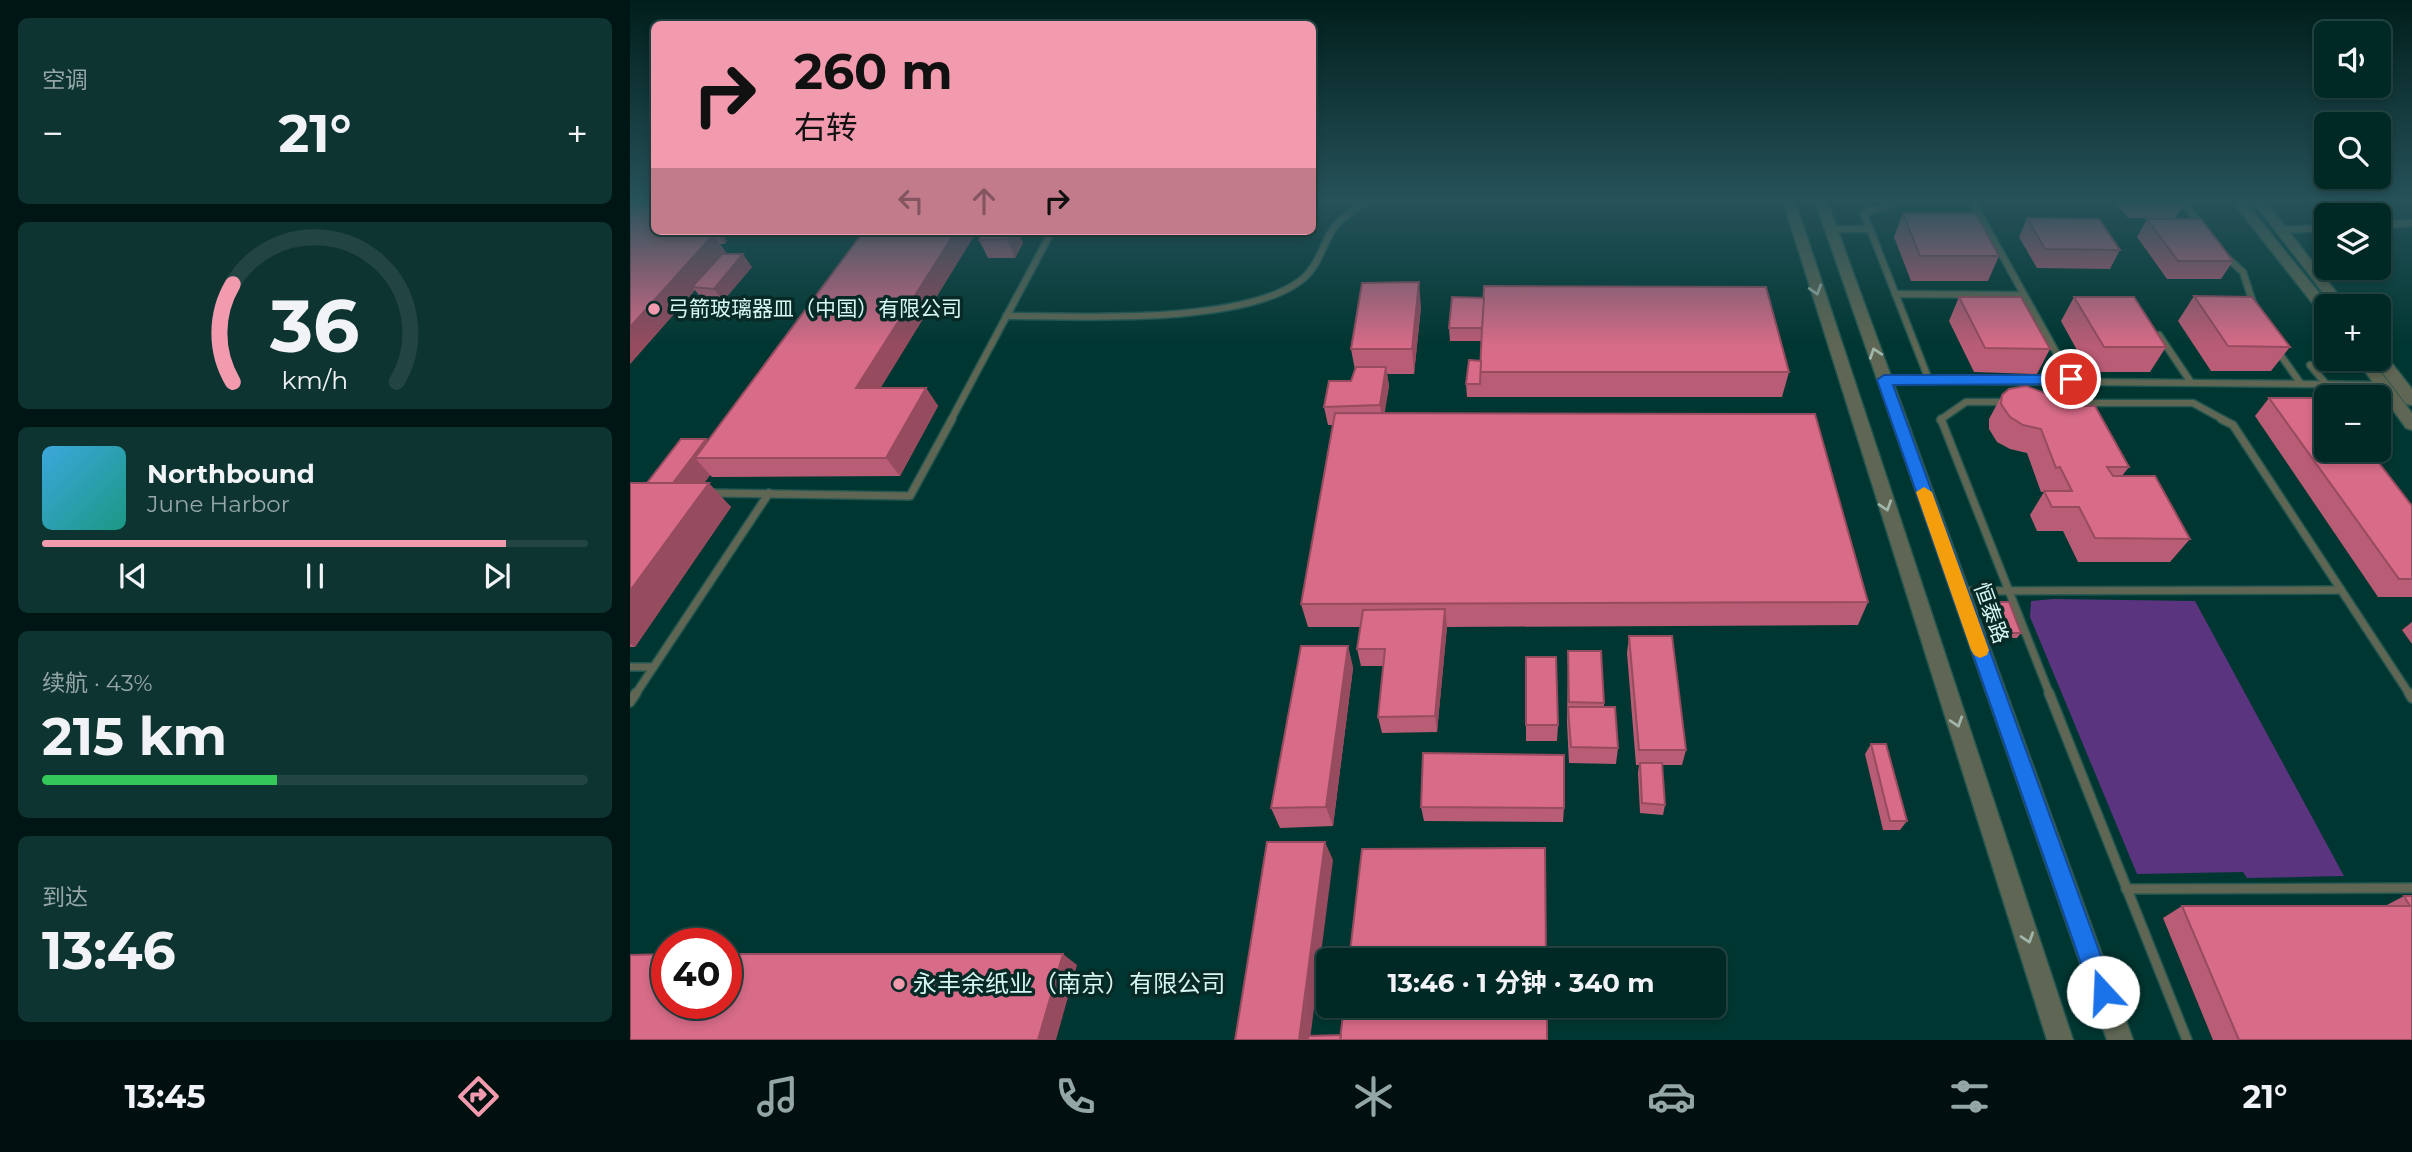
<!DOCTYPE html>
<html lang="zh">
<meta charset="utf-8">
<style>
:root{--surface:#002825;--page:#0e3432;--text:#f1f3f6;--muted:#95a6a7;--line:#224442;--accent:#f29aae}
body{margin:0;font-family:Montserrat,"Noto Sans SC",sans-serif;background:var(--page);color:var(--text);height:100vh;display:flex;flex-direction:column;font-size:26px;white-space:nowrap}
*{box-sizing:border-box;margin:0}
p{font-size:23px;color:var(--muted)}
.icon{flex:none;width:38px;height:38px;fill:none;stroke:currentColor;stroke-width:2;stroke-linecap:round;stroke-linejoin:round}
.map{position:relative;flex:1;overflow:hidden}
.side{display:flex;flex-direction:column;gap:18px;padding:18px;background:#001614;width:630px}
.side>*{flex:none}
.guide{position:absolute;left:21px;top:21px;width:665px;height:214px;border-radius:10px;box-shadow:0 4px 10px #0003,0 0 0 2px var(--line);background:#f29aae;color:#111;overflow:hidden}
.controls{position:absolute;left:1684px;top:21px;display:grid;gap:14px}
.controls a{display:grid;place-items:center;width:77px;height:77px;border-radius:10px;background:var(--surface);box-shadow:0 4px 10px #0003,0 0 0 2px var(--line);font-size:35px}
.speed{position:absolute;left:21px;top:928px;display:flex;gap:14px;font-size:35px;font-weight:700;text-align:center}
.speed>*{display:grid;place-content:center;width:91px;height:91px;border-radius:50%;background:var(--surface);box-shadow:0 4px 10px #0003,0 0 0 2px var(--line);line-height:1}
.speed .limit{border:10px solid #d22;background:#fff;color:#111}
.pin{position:absolute;display:grid;place-items:center;width:60px;height:60px;color:#fff;margin:-30px;border:4px solid #fff;border-radius:50%;box-shadow:0 2px 7px #0007}
.me{position:absolute;width:77px;margin:-38px;rotate:340deg;stroke-linejoin:round;filter:drop-shadow(0 0 5px #0008)}
.turn{display:flex;align-items:center;gap:24px;height:147px;padding:0 28px;font-size:32px}
.turn .icon{width:91px;height:91px;stroke-width:2.5}
.turn b{display:block;font-size:49px;line-height:60px}
.lanes{display:flex;align-items:center;height:66px;padding:0 28px;background:#0003;justify-content:center;gap:35px;direction:ltr}
.lanes .off{opacity:.35}
.big{font-size:52px;font-weight:700;line-height:1.1}
.side .tile{flex:1;display:flex;flex-direction:column;justify-content:center;gap:10px;min-width:0;padding:0 24px;border-radius:10px;background:var(--page)}
.side .dial{align-items:center;gap:0}
.dial svg{height:182px;overflow:visible;fill:none;stroke:var(--line);stroke-width:7;stroke-linecap:round;text-anchor:middle}
.dial text{fill:var(--text);stroke:none}
.song{display:flex;align-items:center;gap:21px}
.cover{width:84px;height:84px;border-radius:10px;background:linear-gradient(135deg,hsl(200 70% 55%),hsl(170 70% 35%))}
.played{height:7px;border-radius:4px;background:linear-gradient(90deg,var(--accent) 85%,var(--line) 85%)}
.keys{display:flex;justify-content:space-around;direction:ltr}
.heat{display:flex;justify-content:space-between;align-items:center;font-size:38px;direction:ltr}
.charge{height:10px;border-radius:5px;background:linear-gradient(90deg,#34c759 43%,var(--line) 0)}
.trip{position:absolute;left:686px;top:948px;width:410px;height:70px;border-radius:10px;background:var(--surface);box-shadow:0 4px 10px #0003,0 0 0 2px var(--line);font-weight:700;line-height:70px;text-align:center}
.tabs{display:flex;height:112px;justify-content:space-around;align-items:center;background:#00100f;color:var(--muted)}
.tabs .icon{width:49px;height:49px}
.tabs .selected{color:var(--accent)}
.tabs b{font-size:32px;color:var(--text)}
main{display:flex;flex:1;min-height:0}
.map>svg:first-child{display:block}
.green{fill:#5a347f}
.lines{fill:none;stroke-linecap:round;stroke-linejoin:round}
.service-far2-casing{stroke:#225550;stroke-width:9}
.service-far1-casing{stroke:#225550;stroke-width:10}
.service-casing{stroke:#225550;stroke-width:12}
.tertiary-casing{stroke:#225550;stroke-width:3}
.service-far2{stroke:#5f6653;stroke-width:6}
.service-far1{stroke:#5f6653;stroke-width:7}
.service{stroke:#5f6653;stroke-width:9}
.tertiary{fill:#5f6653;fill-rule:evenodd}
.wall{fill:#b95c75}
.shaded-wall{fill:#964b5f}
.building{fill:#d76b88;stroke:#964b5f;stroke-width:2}
.oneway{stroke:#a1b5aa}
.route{fill:#1a73e8;stroke:#114b97;stroke-width:2}
.slow{fill:#f59e0b}
.poi-dot{fill:#f29aae;stroke:#072a26;stroke-width:2.5}
.labels{text-anchor:middle;stroke-width:7;stroke-linejoin:round;paint-order:stroke}
.poi-label{font-size:21px;fill:#d7f6f1;stroke:#072a26;text-anchor:start}
.street-label{font-size:21px;fill:#d7f6f1;stroke:#072a26}
.near-poi-label{font-size:24px;fill:#d7f6f1;stroke:#072a26;text-anchor:start}
</style>
<main>
<section class="side">
<div class="tile"><p>空调</p>
<div class="heat"><a>−</a><b class="big">21°</b><a>+</a></div>
</div>
<div class="tile dial"><svg viewBox="0 0 100 80">
<path d="M14 69A42 42 0 1 1 86 69"/>
<path d="M14 69A42 42 0 0 1 14 26" stroke="#f29aae"/>
<text x="50" y="56" font-size="32" font-weight="700">36</text>
<text x="50" y="72" font-size="11">km/h</text>
</svg></div>
<div class="tile">
<div class="song"><i class="cover"></i><div><b>Northbound</b><p>June Harbor</p></div></div>
<div class="played"></div>
<div class="keys"><svg class="icon" aria-label="previous" viewBox="0 0 24 24"><path d="M18 5L8 12l10 7zM5 5v14"/></svg><svg class="icon" aria-label="pause" viewBox="0 0 24 24"><path d="M8 5v14M16 5v14"/></svg><svg class="icon" aria-label="next" viewBox="0 0 24 24"><path d="M6 5l10 7-10 7zM19 5v14"/></svg></div>
</div>
<div class="tile"><p>续航 · 43%</p><b class="big">215 km</b><div class="charge"></div></div>
<div class="tile"><p>到达</p><b class="big">13:46</b></div>
</section>
<div class="map">
<svg width="1782" height="1040" viewBox="0 0 1782 1040">
<rect width="100%" height="100%" fill="#003631"/>
<!-- green -->
<path class="green" d="M1423,599l142,2 149,275 -97,2 -4,-6 -106,2 -107,-257 1,-16z"/>
<g class="lines">
<!-- service-far2 casing -->
<g class="service-far2-casing">
<g id="service-far2">
<path d="M1342,201l99,178"/>
<path d="M1553,201l18,25"/>
<path d="M1748,225l34,-2"/>
<path d="M1201,229h39l-7,-16 23,-6 -2,-6"/>
<path d="M1240,229l59,151"/>
<path d="M1652,230l44,-2"/>
<path d="M1596,257l17,15 11,34"/>
<path d="M1265,294l129,1"/>
<path d="M376,316c74,0 235,9 294,-35 17,-13 21,-31 31,-49 8,-13 23,-22 36,-31"/>
<path d="M1529,335l31,46"/>
<path d="M1680,365l16,19"/>
<path d="M1256,380l415,4 -24,-34"/>
<path d="M1671,384l80,1"/>
<path d="M1421,403h142l31,17"/>
<path d="M321,420l101,-189"/>
<path d="M1310,420l26,-18h38"/>
</g>
</g>
<!-- service-far1 casing -->
<g class="service-far1-casing">
<g id="service-far1">
<path d="M1311,419l109,276"/>
<path d="M1591,419l12,6 177,270"/>
<path d="M81,493l199,3 42,-77"/>
<path d="M1330,591l381,-1"/>
<path d="M0,667h23"/>
<path d="M5,695l134,-202"/>
</g>
</g>
<!-- service casing -->
<g class="service-casing">
<g id="service">
<path d="M1419,693l138,347"/>
<path d="M1779,693l3,5"/>
<path d="M0,702l6,-9"/>
<path d="M1496,889l286,-1"/>
</g>
</g>
<!-- tertiary casing -->
<g class="tertiary-casing">
<g id="tertiary">
<path d="M1153,201h12l278,839h-26z"/>
<path d="M1185,201h12l306,839h-26z"/>
<path d="M1602,201h12l86,105h-4v9l-5,-1z"/>
<path d="M1623,201h12l82,105h-14z"/>
<path d="M1748,351l5,1 29,37v16l-6,-1 -34,-45h6z"/>
<path d="M1726,359h15l41,54v17l-6,-2z"/>
</g>
</g>
<!-- service-far2 -->
<use href="#service-far2" class="service-far2"/>
<!-- service-far1 -->
<use href="#service-far1" class="service-far1"/>
<!-- service -->
<use href="#service" class="service"/>
<!-- tertiary -->
<use href="#tertiary" class="tertiary"/>
</g>
<!-- wall -->
<g class="wall">
<path d="M0,201l24,30h66l7,10 -3,3h-4l7,10h-1l26,13 -29,34 -21,-2 -7,-9 -65,74z"/>
<path d="M1484,201h72l-11,17h-47z"/>
<path d="M1273,213l96,43 -11,25h-77l-17,-44z"/>
<path d="M1397,218l93,32 -10,19 -73,-1 -18,-31z"/>
<path d="M1517,219l86,42 -12,18h-54l-30,-42z"/>
<path d="M347,231l-97,157h46l12,18 -38,70 -188,1 -2,-2 -6,8 27,24 -96,140h-5v-164h17l59,-44 2,2z"/>
<path d="M354,231h34l5,12 -8,15h-27l-9,-18z"/>
<path d="M1564,296l96,51 -19,24h-60l-33,-50z"/>
<path d="M1329,297l91,52 -13,25 -63,-2 -25,-51z"/>
<path d="M1444,297l92,50 -16,25h-61l-28,-51z"/>
<path d="M854,298l305,74 -7,25h-315l-1,-13 15,-23v-20h-31l-1,-13z"/>
<path d="M791,307l-7,67h-27l2,12 -5,27 484,189 -10,23 -411,2 -10,105 -55,1 -4,-16 5,-51h-22l-4,-17 4,-22h-53l-7,-23 32,-179h-5l-4,-18 27,-26 4,-11 -4,-21z"/>
<path d="M1372,395l59,11 68,61 -7,9 68,63 -20,23h-92l-15,-31h-26l-7,-16 14,-23h-3l-14,-39 -17,-4 -13,-7 -8,-13v-10z"/>
<path d="M1639,398l143,108v91h-34l-123,-181z"/>
<path d="M1367,602l24,31 -4,5h-12l-12,-30z"/>
<path d="M1782,622v22l-10,-14z"/>
<path d="M999,636l57,114 -4,15h-20l3,40 -2,10 -23,-2 -2,-40 1,-8h-3l-9,-112z"/>
<path d="M718,646l5,22 -20,158 -53,2 -9,-20z"/>
<path d="M938,651l36,52v4l14,41 -2,16 -47,-1 -2,-40z"/>
<path d="M896,657l32,68 -1,16h-31z"/>
<path d="M1241,744l36,77 -7,9h-17l-18,-76z"/>
<path d="M791,807l143,1 -1,14 -139,-1z"/>
<path d="M1774,896h8v144h-199l-50,-122 19,-12h203z"/>
</g>
<!-- shaded-wall -->
<g class="shaded-wall">
<path d="M49,231h9l10,14 -22,-10z"/>
<path d="M84,231h6l7,10 -3,3z"/>
<path d="M326,231h21l-108,176 -13,-19z"/>
<path d="M381,231h7l5,12 -8,15 -8,-19z"/>
<path d="M83,235l14,19 -29,33h-6l3,3 -65,74v-37z"/>
<path d="M113,254l9,13 -29,34 -9,-12z"/>
<path d="M789,282l2,25 -7,67 -2,-25z"/>
<path d="M756,367l3,19 -6,38 -3,-19z"/>
<path d="M296,388l12,18 -38,70 -14,-18z"/>
<path d="M76,439l17,18 -28,1 15,17 -23,32 -18,-18z"/>
<path d="M79,483l22,24 -96,140 -5,-3v-53z"/>
<path d="M815,609l2,17 -10,106 -2,-16z"/>
<path d="M718,646l5,22 -20,158 -7,-19z"/>
<path d="M695,842l8,18 -23,180h-11z"/>
<path d="M433,954l14,11 -21,75h-18z"/>
</g>
<!-- building -->
<g class="building">
<path d="M0,201h24v30h25l-3,4h37l-83,92z"/>
<path d="M1273,213h73l23,43h-79z"/>
<path d="M1397,218l72,1 21,31 -75,-1z"/>
<path d="M1517,219h54l32,42h-55z"/>
<path d="M234,231h92l-100,157h70l-40,70h-191z"/>
<path d="M354,231h27l-4,8 -28,1z"/>
<path d="M92,254h21l-29,35 -22,-2z"/>
<path d="M789,282l-7,67h-61l11,-66z"/>
<path d="M854,286l282,1 23,85h-309z"/>
<path d="M1564,296l58,1 38,50 -62,-1z"/>
<path d="M822,297l32,1 -2,30h-33z"/>
<path d="M1329,297h62l29,52 -65,-1z"/>
<path d="M1444,297h60l32,50h-62z"/>
<path d="M839,360l12,1 -1,23h-14z"/>
<path d="M726,367h30l-6,38 -56,2 5,-26h22z"/>
<path d="M1396,386l27,10 8,10h34l34,61h-22l6,9h42l35,63 -95,-1 -16,-31h-27l-8,-16h28l-12,-24 -4,1 -15,-39 -18,-4 -13,-8 -9,-13 1,-9 7,-6z"/>
<path d="M1639,398h57v52h43l43,56v73h-13z"/>
<path d="M705,413l480,1 53,188 -567,2z"/>
<path d="M51,439h25l-33,44h-26z"/>
<path d="M0,483h79l-79,108z"/>
<path d="M1367,602h12l12,31h-12z"/>
<path d="M815,609l-10,107 -57,1 7,-68h-28l6,-39z"/>
<path d="M999,636h43l14,114h-47z"/>
<path d="M671,646h47l-22,161 -55,1z"/>
<path d="M938,651h33l3,52 -35,-1z"/>
<path d="M896,657h30l2,68h-32z"/>
<path d="M938,707h47l3,41 -47,-1z"/>
<path d="M1241,744h15l21,77h-17z"/>
<path d="M793,753l141,2v53l-143,-1z"/>
<path d="M1010,763h22l3,42 -23,-2z"/>
<path d="M637,842h58l-26,198h-64z"/>
<path d="M915,848l1,113h-197l13,-112z"/>
<path d="M1774,896h8v144h-173l-57,-134h228z"/>
<path d="M37,954v49h59v-49h337l-25,86h-408v-85z"/>
<path d="M714,1006h203v34h-207z"/>
<path d="M711,1035l-1,5h-32v-4z"/>
</g>
<!-- one-way arrows -->
<defs><path id="oneway-chevron" d="M-2-3.5L2.5 0L-2 3.5" fill="none" stroke-width="1.6" stroke-linecap="round" stroke-linejoin="round" transform="scale(1.75)"/></defs>
<g class="oneway">
<use href="#oneway-chevron" transform="translate(1186 290) rotate(73)"/>
<use href="#oneway-chevron" transform="translate(1245 353) rotate(-109)"/>
<use href="#oneway-chevron" transform="translate(1256 506) rotate(72)"/>
<use href="#oneway-chevron" transform="translate(1327 722) rotate(72)"/>
<use href="#oneway-chevron" transform="translate(1398 938) rotate(72)"/>
</g>
<!-- sky -->
<linearGradient id="sky" x2="0" y2="1"><stop stop-color="#001e1b"/><stop offset="0.58" stop-color="#26525a"/><stop offset="1" stop-color="#26525a" stop-opacity="0"/></linearGradient>
<rect width="1782" height="346" fill="url(#sky)"/>
<!-- route -->
<path class="route" d="M1254,375h187l7,4 -7,5 -178,1 221,607 -3,8 -8,3 -8,-3 -4,-8 -214,-612z"/>
<!-- slow -->
<path class="slow" d="M1294,487l8,5 57,158 -2,5 -7,3 -6,-3 -3,-5 -55,-158z"/>
<!-- markers -->
<g class="poi-dot">
<circle cx="24" cy="309" r="7"/>
<circle cx="269" cy="984" r="7"/>
</g>
<g class="labels">
<!-- poi labels -->
<g class="poi-label">
<text x="38" y="316">弓箭玻璃器皿（中国）有限公司</text>
</g>
<!-- street labels -->
<g class="street-label">
<text transform="translate(1361 613) rotate(70)" y="7">恒泰路</text>
</g>
<!-- near-poi labels -->
<g class="near-poi-label">
<text x="283" y="992">永丰余纸业（南京）有限公司</text>
</g>
</g>
</svg>
<div class="controls">
<a><svg class="icon" aria-label="sound" viewBox="0 0 24 24"><path d="M4 9h4l5-4v14l-5-4H4zM17 9q2 3 0 6"/></svg></a>
<a><svg class="icon" aria-label="search" viewBox="0 0 24 24"><circle cx="10" cy="10" r="6"/><path d="M15 15l6 6"/></svg></a>
<a><svg class="icon" aria-label="layers" viewBox="0 0 24 24"><path d="M12 4l9 5-9 5-9-5zM3 14l9 5 9-5"/></svg></a>
<a>+</a>
<a>−</a>
</div>
<div class="speed"><div class="limit">40</div></div>
<div class="pin" style="left:1441px;top:379px;background:#d93025"><svg class="icon" aria-label="arrive" viewBox="0 0 24 24"><path d="M6 21V4h12l-3 4 3 4H6"/></svg></div>
<svg class="me" style="left:1473px;top:992px" viewBox="-20 -20 40 40"><circle r="19" fill="#fff"/><path d="M0-13L10 11 0 6-10 11z" fill="#1a73e8"/></svg>
<div class="trip">13:46 · 1 分钟 · 340 m</div>
<div class="guide">
<div class="turn"><svg class="icon" aria-label="right" viewBox="0 0 24 24"><path d="M7 20v-9h11M14 6l5 5-5 5"/></svg><div><b>260 m</b>右转</div></div>
<div class="lanes"><svg class="icon off" aria-label="left" viewBox="0 0 24 24"><path d="M17 20v-9H6M10 6l-5 5 5 5"/></svg><svg class="icon off" aria-label="ahead" viewBox="0 0 24 24"><path d="M12 20V5M6 11l6-6 6 6"/></svg><svg class="icon" aria-label="right" viewBox="0 0 24 24"><path d="M7 20v-9h11M14 6l5 5-5 5"/></svg></div>
</div>
</div>
</main>
<nav class="tabs">
<b>13:45</b>
<svg class="icon selected" aria-label="directions" viewBox="0 0 24 24"><path d="M12 3l9 9-9 9-9-9zM9 14v-3h6M13 9l2 2-2 2"/></svg>
<svg class="icon" aria-label="music" viewBox="0 0 24 24"><path d="M9 18V5l10-2v13"/><circle cx="6" cy="18" r="3"/><circle cx="16" cy="16" r="3"/></svg>
<svg class="icon" aria-label="phone" viewBox="0 0 24 24"><path d="M5 4h4l2 5-3 2q2 4 5 5l2-3 5 2v4C11 20 4 13 5 4z"/></svg>
<svg class="icon" aria-label="climate" viewBox="0 0 24 24"><path d="M12 3v18M4 7l16 10M4 17L20 7"/></svg>
<svg class="icon" aria-label="car" viewBox="0 0 24 24"><path d="M5 17H2v-5l4-1 3-4h7l3 4 3 1v5h-3M9 17h6M6 11h13"/><circle cx="7" cy="17" r="2"/><circle cx="17" cy="17" r="2"/></svg>
<svg class="icon" aria-label="filters" viewBox="0 0 24 24"><path d="M4 7h16M4 17h16"/><circle cx="9" cy="7" r="2"/><circle cx="15" cy="17" r="2"/></svg>
<b>21°</b>
</nav>
